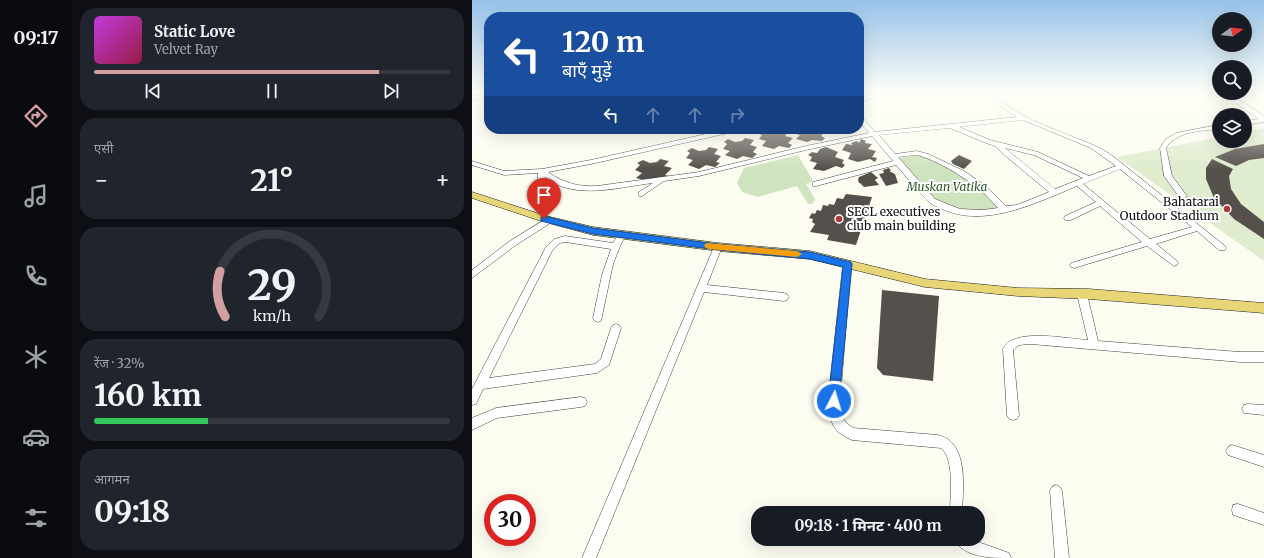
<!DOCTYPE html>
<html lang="hi">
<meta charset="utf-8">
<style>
:root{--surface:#171b24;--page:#20242c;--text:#f1f3f6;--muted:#9ea1a6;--line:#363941;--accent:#d2a0a0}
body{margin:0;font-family:Merriweather,"Noto Sans Devanagari",serif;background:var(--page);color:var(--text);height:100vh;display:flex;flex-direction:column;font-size:15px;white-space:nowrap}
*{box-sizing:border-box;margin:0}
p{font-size:13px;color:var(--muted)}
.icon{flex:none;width:22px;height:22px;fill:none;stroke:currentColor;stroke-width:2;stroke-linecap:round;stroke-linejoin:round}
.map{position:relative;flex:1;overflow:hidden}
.panel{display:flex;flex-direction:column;gap:8px;padding:8px;background:#0d0f14;width:400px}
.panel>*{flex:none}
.guide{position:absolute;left:12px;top:12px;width:380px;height:122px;border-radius:16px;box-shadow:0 4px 16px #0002;background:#1a4fa0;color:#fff;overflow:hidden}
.needle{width:26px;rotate:76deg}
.tools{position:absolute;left:740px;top:12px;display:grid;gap:8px}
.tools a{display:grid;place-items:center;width:40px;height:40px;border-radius:50%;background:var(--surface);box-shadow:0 4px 16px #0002;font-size:20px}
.speed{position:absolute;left:12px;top:494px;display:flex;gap:8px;font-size:20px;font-weight:700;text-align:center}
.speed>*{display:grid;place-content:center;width:52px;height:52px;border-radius:50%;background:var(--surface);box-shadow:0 4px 16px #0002;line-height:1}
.speed .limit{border:6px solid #d22;background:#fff;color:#111}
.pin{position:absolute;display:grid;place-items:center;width:34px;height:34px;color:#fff;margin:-41px -17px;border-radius:50% 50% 50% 0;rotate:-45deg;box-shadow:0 0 4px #0007}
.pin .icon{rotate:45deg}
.me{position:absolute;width:44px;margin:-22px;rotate:5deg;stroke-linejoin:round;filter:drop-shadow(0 0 3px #0008)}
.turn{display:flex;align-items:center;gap:14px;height:84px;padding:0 12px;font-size:18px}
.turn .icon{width:52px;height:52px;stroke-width:2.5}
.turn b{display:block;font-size:28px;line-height:34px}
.lanes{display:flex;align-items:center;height:38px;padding:0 12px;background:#0003;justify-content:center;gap:20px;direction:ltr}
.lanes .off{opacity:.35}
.big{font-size:30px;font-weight:700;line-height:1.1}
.panel .card{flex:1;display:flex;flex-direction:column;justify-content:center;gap:6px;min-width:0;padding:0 14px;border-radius:16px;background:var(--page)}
.panel .dial{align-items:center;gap:0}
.dial svg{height:104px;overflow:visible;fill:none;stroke:var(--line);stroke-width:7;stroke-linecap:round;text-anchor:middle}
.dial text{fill:var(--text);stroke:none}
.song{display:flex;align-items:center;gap:12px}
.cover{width:48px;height:48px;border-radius:6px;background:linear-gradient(135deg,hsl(290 70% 55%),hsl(340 70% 35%))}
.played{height:4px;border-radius:2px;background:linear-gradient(90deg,var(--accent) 80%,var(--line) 80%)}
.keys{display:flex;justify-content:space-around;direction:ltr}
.heat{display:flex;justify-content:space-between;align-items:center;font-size:22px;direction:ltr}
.charge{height:6px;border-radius:3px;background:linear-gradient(90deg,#34c759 32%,var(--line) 0)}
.trip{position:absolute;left:279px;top:506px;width:234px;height:40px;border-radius:16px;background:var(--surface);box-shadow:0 4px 16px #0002;font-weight:700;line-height:40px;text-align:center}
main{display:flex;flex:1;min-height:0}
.dock{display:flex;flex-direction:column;width:72px;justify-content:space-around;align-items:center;background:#090b0e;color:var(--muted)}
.dock .icon{width:28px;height:28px}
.dock .on{color:var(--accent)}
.dock b{font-size:18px;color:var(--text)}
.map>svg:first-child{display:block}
.green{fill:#cee4be}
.pitch{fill:#dfecce}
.building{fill:#55504b}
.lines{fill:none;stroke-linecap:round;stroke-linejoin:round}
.minor-casing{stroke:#414141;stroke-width:1}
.major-casing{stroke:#1f1f1f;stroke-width:1}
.minor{fill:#fff;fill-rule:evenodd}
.major{fill:#e7d576;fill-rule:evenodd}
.route{fill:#1a73e8;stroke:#114b97}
.slow{fill:#f59e0b}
.poi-dot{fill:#ac3b37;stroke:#fff;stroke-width:1.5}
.labels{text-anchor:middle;stroke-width:4;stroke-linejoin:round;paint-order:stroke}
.park-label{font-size:12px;font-style:italic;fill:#2d5d26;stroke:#fff}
.poi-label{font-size:12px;fill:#0e0e0e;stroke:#fff;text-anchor:end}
</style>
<main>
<nav class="dock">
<b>09:17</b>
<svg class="icon on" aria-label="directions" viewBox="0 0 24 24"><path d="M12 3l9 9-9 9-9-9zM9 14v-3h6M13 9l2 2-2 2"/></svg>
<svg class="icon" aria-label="music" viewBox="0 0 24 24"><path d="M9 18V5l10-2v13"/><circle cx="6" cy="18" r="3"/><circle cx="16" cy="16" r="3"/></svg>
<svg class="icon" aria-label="phone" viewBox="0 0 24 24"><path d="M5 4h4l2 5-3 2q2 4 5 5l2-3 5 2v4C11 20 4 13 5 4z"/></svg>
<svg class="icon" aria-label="climate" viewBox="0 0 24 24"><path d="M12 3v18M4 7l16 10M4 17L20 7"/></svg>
<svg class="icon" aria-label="car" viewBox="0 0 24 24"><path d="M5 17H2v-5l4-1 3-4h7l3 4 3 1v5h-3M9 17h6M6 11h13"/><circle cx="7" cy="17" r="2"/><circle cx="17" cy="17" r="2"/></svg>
<svg class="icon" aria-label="filters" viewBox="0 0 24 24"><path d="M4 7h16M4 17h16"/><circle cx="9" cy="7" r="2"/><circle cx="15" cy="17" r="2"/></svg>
</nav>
<section class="panel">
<div class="card">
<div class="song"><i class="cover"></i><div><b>Static Love</b><p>Velvet Ray</p></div></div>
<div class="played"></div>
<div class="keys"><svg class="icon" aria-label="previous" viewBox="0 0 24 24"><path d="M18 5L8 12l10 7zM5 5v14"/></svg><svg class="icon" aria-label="pause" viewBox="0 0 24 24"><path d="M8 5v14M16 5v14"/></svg><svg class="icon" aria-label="next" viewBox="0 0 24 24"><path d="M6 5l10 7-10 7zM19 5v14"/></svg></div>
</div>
<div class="card"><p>एसी</p>
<div class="heat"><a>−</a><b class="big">21°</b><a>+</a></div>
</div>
<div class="card dial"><svg viewBox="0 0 100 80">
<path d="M14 69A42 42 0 1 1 86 69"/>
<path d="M14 69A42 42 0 0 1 10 34" stroke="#d2a0a0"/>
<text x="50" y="56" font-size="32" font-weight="700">29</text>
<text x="50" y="72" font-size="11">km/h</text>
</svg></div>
<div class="card"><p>रेंज · 32%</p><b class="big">160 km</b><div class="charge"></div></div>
<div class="card"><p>आगमन</p><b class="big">09:18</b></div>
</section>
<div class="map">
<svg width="792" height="558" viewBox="0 0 792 558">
<rect width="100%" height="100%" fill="#fdfcf0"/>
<!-- green -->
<g class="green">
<path d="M445,153l44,20 42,36 -43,3 -21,-7 -46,-49z"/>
<path d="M326,155l15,26 -7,3 9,15 -3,5h-4l-11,-18 -39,11 -16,-5 -5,-9 7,-15z"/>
</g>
<!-- pitch -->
<path class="pitch" d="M792,128v133l-147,-104 102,-20v4h26v-9z"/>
<!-- building -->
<g class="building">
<path d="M307,129l10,2 -4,5 8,2 -5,5 4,2 -3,3 -10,-2 -5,3 -12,-3 4,-5 -7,-2 3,-4 -3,-1 4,-4 8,3 6,-1z"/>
<path d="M323,129h22l8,2 -4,5 4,2 -3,3 -10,-1 -5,2 -11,-3 4,-4 -8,-2z"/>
<path d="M355,129h28l-3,3 -10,-1 -5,2 -11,-3z"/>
<path d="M273,138l9,2 -4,5 7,2 -4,5 4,2 -5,4 -9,-2 -6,3 -12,-4 5,-4 -7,-2 4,-5 -3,-2 4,-3 7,3 7,-1z"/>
<path d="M389,139l5,2 -1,2 7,1 -4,5 8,2 -4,6 5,1 -2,4 -5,-3 -12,3 -10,-3 3,-6 -9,-3 4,-6 7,1 -2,-2 6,-2 2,2z"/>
<path d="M792,144v14l-15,2 -13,6 -21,-9 20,-8z"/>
<path d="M237,147l9,2 -4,5 7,2 -5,6 4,1 -5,4 -9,-2 -7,4 -11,-4 5,-5 -7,-2 4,-5 -3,-2 5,-3 7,3 7,-1z"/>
<path d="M354,147l12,5 -3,5 9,3 -2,3 3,2 -3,3 -6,-2 -12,5 -11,-2 4,-6 -7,-2 2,-4 -4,-2 4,-3 5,1 3,-4z"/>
<path d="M487,155l13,6 -8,8 -11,-5 -2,-3z"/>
<path d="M188,159l9,2 -5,5 8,2 -7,7 4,1 -25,4 -8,-2 6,-5 -7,-3 5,-5 -3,-2 6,-3 7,3 7,-1z"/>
<path d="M740,159l21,10 -4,7 2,13 10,15 23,18v17l-30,-20 -20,-21 -8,-19v-11z"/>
<path d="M417,168l2,3h-2l6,3 3,9 -12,3 -7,-12 5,-1 -1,-3z"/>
<path d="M399,172l7,6 -3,2 4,5 -15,2 -4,-4h-1l-1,-3 1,-3z"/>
<path d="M374,194l26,3 -16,48 -29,-5 2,-5 -19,-3 5,-8 -3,-2 1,-3 -4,-1 3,-5 3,1 2,-4 4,1 2,-6 5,1 1,-2 5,1 3,-7 6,1z"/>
<path d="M410,290l57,6 -6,85 -50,-6 -6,-7z"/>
</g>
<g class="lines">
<!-- minor casing -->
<g class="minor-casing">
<g id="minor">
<path d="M405,91h26l-3,2 -19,1 -22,9v-4z"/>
<path d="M515,91h6c15,25 73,42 100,54 8,3 15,8 21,12l111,89 1,2 -1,2h-6l-22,-19 -41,13 21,17 1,2 -1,2 -3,1 -27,-20 -73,22 -3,-1 -1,-2 1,-2 71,-21 -42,-36 -29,14h-6l-1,-2 1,-2 31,-14 -19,-16c-39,16 -92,43 -135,23 -4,-2 -10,-4 -13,-7 -12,-11 -22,-25 -33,-37l-80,21h-3v-4l80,-21 -21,-25 -66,14 -107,26 -35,5 -22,15h-3v-4l14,-9c-35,4 -78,18 -108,-6l-1,4h-6v-8l-34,2 -32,-10v-4l32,10 38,-2 49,-9 137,-31h12l-3,2 -146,33 -43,8c15,11 31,15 49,14l102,-14 107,-26 63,-13 -10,-12v-6l2,1 14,16 142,-15c-11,-7 -23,-14 -30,-26zM551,120l68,28 25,18 -27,10 -51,-24 -48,-12 -31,-13zM478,128l36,15 9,3 13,12 41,34 -32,13 -11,1 -20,-20 -22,-15 -36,-17 -11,-3 -22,3 -16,-19zM533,148l29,7 49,23 -28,11zM445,155c18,4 49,23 63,35 7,5 12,12 18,18l-15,2 -23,-1 -25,-10 -37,-42zM648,169l72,58 -42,12 -67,-55z"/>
<path d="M17,93v4l-17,3v-4z"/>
<path d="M750,93h7l35,23v6l-19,3v-4l14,-2z"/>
<path d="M747,125v4c-18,2 -43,2 -53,19l6,28 15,20 -4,3 -3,-1 -16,-22 -4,-28 6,-9 10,-6z"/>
<path d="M77,217l3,1 1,2 -1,2 -36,23 -44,33v-8l38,-29z"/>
<path d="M150,232l4,3 -5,9 -8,20 -12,57 -3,1 -3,-1 -2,-3 9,-43 9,-26 -46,-7 -5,1 -8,8 -63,127 106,-14 6,-5 10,-31 2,-3 3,-1 3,1 2,3 -12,37 -12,8 -114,16 -7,15 -4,1v-16l74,-142 8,-8 11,-3 48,7 6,-10z"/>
<path d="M246,244l4,3 -15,38 77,8 3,1 2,3 -2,3 -3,1 -80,-9 -108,266h-14l132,-311z"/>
<path d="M375,261l4,3 -11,137c0,13 2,20 13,27l85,7c31,7 25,53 24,78h-12c0,-17 5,-54 -9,-65l-89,-8 -4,-2 -10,-6 -5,-7 -3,-8 -2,-16 15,-137z"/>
<path d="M610,290l3,1 2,3 11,47 142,11h24v10h-24l-209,-18 -12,1 -6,5 6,65 -2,4 -4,1 -4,-1 -2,-4 -4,-66c10,-22 64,-10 85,-9l-11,-46 2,-3z"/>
<path d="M109,397l4,1 2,4 -2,4 -4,1 -84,11 -25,12v-12l24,-10z"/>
<path d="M776,404l16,1v10l-20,-2 -2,-4 2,-4z"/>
<path d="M760,445l32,10v12l-36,-12 -2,-4 2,-4z"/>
<path d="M584,485l4,2 2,4 7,67h-14l-5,-67 2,-4z"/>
<path d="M766,504l26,9v12l-31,-10 -1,-5 1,-5z"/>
<path d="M482,539h16l39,14 2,5c-19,0 -48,0 -57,-19z"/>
</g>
</g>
<!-- major casing -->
<g class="major-casing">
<path id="major" d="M0,192l74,24 47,11 125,16 92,8 115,28 93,9 71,1 175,14v10l-175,-14 -71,-3 -93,-9 -115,-28 -92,-8 -125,-16 -52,-14 -69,-23z"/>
</g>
<!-- minor -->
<use href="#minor" class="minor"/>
<!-- major -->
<use href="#major" class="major"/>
</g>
<!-- sky -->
<linearGradient id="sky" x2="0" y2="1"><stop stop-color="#96c2ea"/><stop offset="0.54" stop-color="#fefef8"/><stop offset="1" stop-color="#fefef8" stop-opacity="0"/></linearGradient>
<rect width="792" height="169" fill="url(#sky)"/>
<!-- route -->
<path class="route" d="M72,216l49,12 125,16 92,8 41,10 1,2 -13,137 -1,4 -4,1 -4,-1 -2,-4 15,-134 -33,-8 -92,-9 -125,-16 -52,-13v-4z"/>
<!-- slow -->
<path class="slow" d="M234,243l91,8 5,3 -5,3 -88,-8 -3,-1 -2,-2z"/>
<!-- markers -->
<g class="poi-dot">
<circle cx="755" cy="209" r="4"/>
<circle cx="367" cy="219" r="4"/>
</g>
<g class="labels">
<!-- park labels -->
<g class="park-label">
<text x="475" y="191">Muskan Vatika</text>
</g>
<!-- poi labels -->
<g class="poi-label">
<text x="747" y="206">Bahatarai<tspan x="747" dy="14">Outdoor Stadium</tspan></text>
<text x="375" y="216" text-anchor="start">SECL executives<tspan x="375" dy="14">club main building</tspan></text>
</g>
</g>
</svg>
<div class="tools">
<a><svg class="needle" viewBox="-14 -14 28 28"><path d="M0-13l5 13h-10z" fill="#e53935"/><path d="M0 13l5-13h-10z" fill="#9ea1a6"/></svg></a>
<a><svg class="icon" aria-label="search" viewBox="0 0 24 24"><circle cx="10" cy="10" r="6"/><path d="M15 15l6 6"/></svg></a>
<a><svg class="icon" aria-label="layers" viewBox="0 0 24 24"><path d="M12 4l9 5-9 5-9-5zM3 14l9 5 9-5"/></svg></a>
</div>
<div class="speed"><div class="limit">30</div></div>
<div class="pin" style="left:72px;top:219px;background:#d93025"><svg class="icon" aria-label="arrive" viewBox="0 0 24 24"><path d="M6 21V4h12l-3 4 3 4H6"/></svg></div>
<svg class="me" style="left:362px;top:401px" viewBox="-20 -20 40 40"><circle r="17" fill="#1a73e8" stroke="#fff" stroke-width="3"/><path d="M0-11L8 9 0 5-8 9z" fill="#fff"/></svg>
<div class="trip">09:18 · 1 मिनट · 400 m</div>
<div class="guide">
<div class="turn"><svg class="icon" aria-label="left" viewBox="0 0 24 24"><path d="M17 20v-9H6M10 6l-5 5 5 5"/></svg><div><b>120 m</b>बाएँ मुड़ें</div></div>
<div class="lanes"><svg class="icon" aria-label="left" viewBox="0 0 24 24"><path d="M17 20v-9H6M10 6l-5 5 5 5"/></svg><svg class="icon off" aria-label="ahead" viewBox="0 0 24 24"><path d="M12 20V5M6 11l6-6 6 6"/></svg><svg class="icon off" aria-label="ahead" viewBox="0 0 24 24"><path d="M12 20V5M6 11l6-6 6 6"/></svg><svg class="icon off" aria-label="right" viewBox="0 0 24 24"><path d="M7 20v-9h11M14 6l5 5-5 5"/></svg></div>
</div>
</div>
</main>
